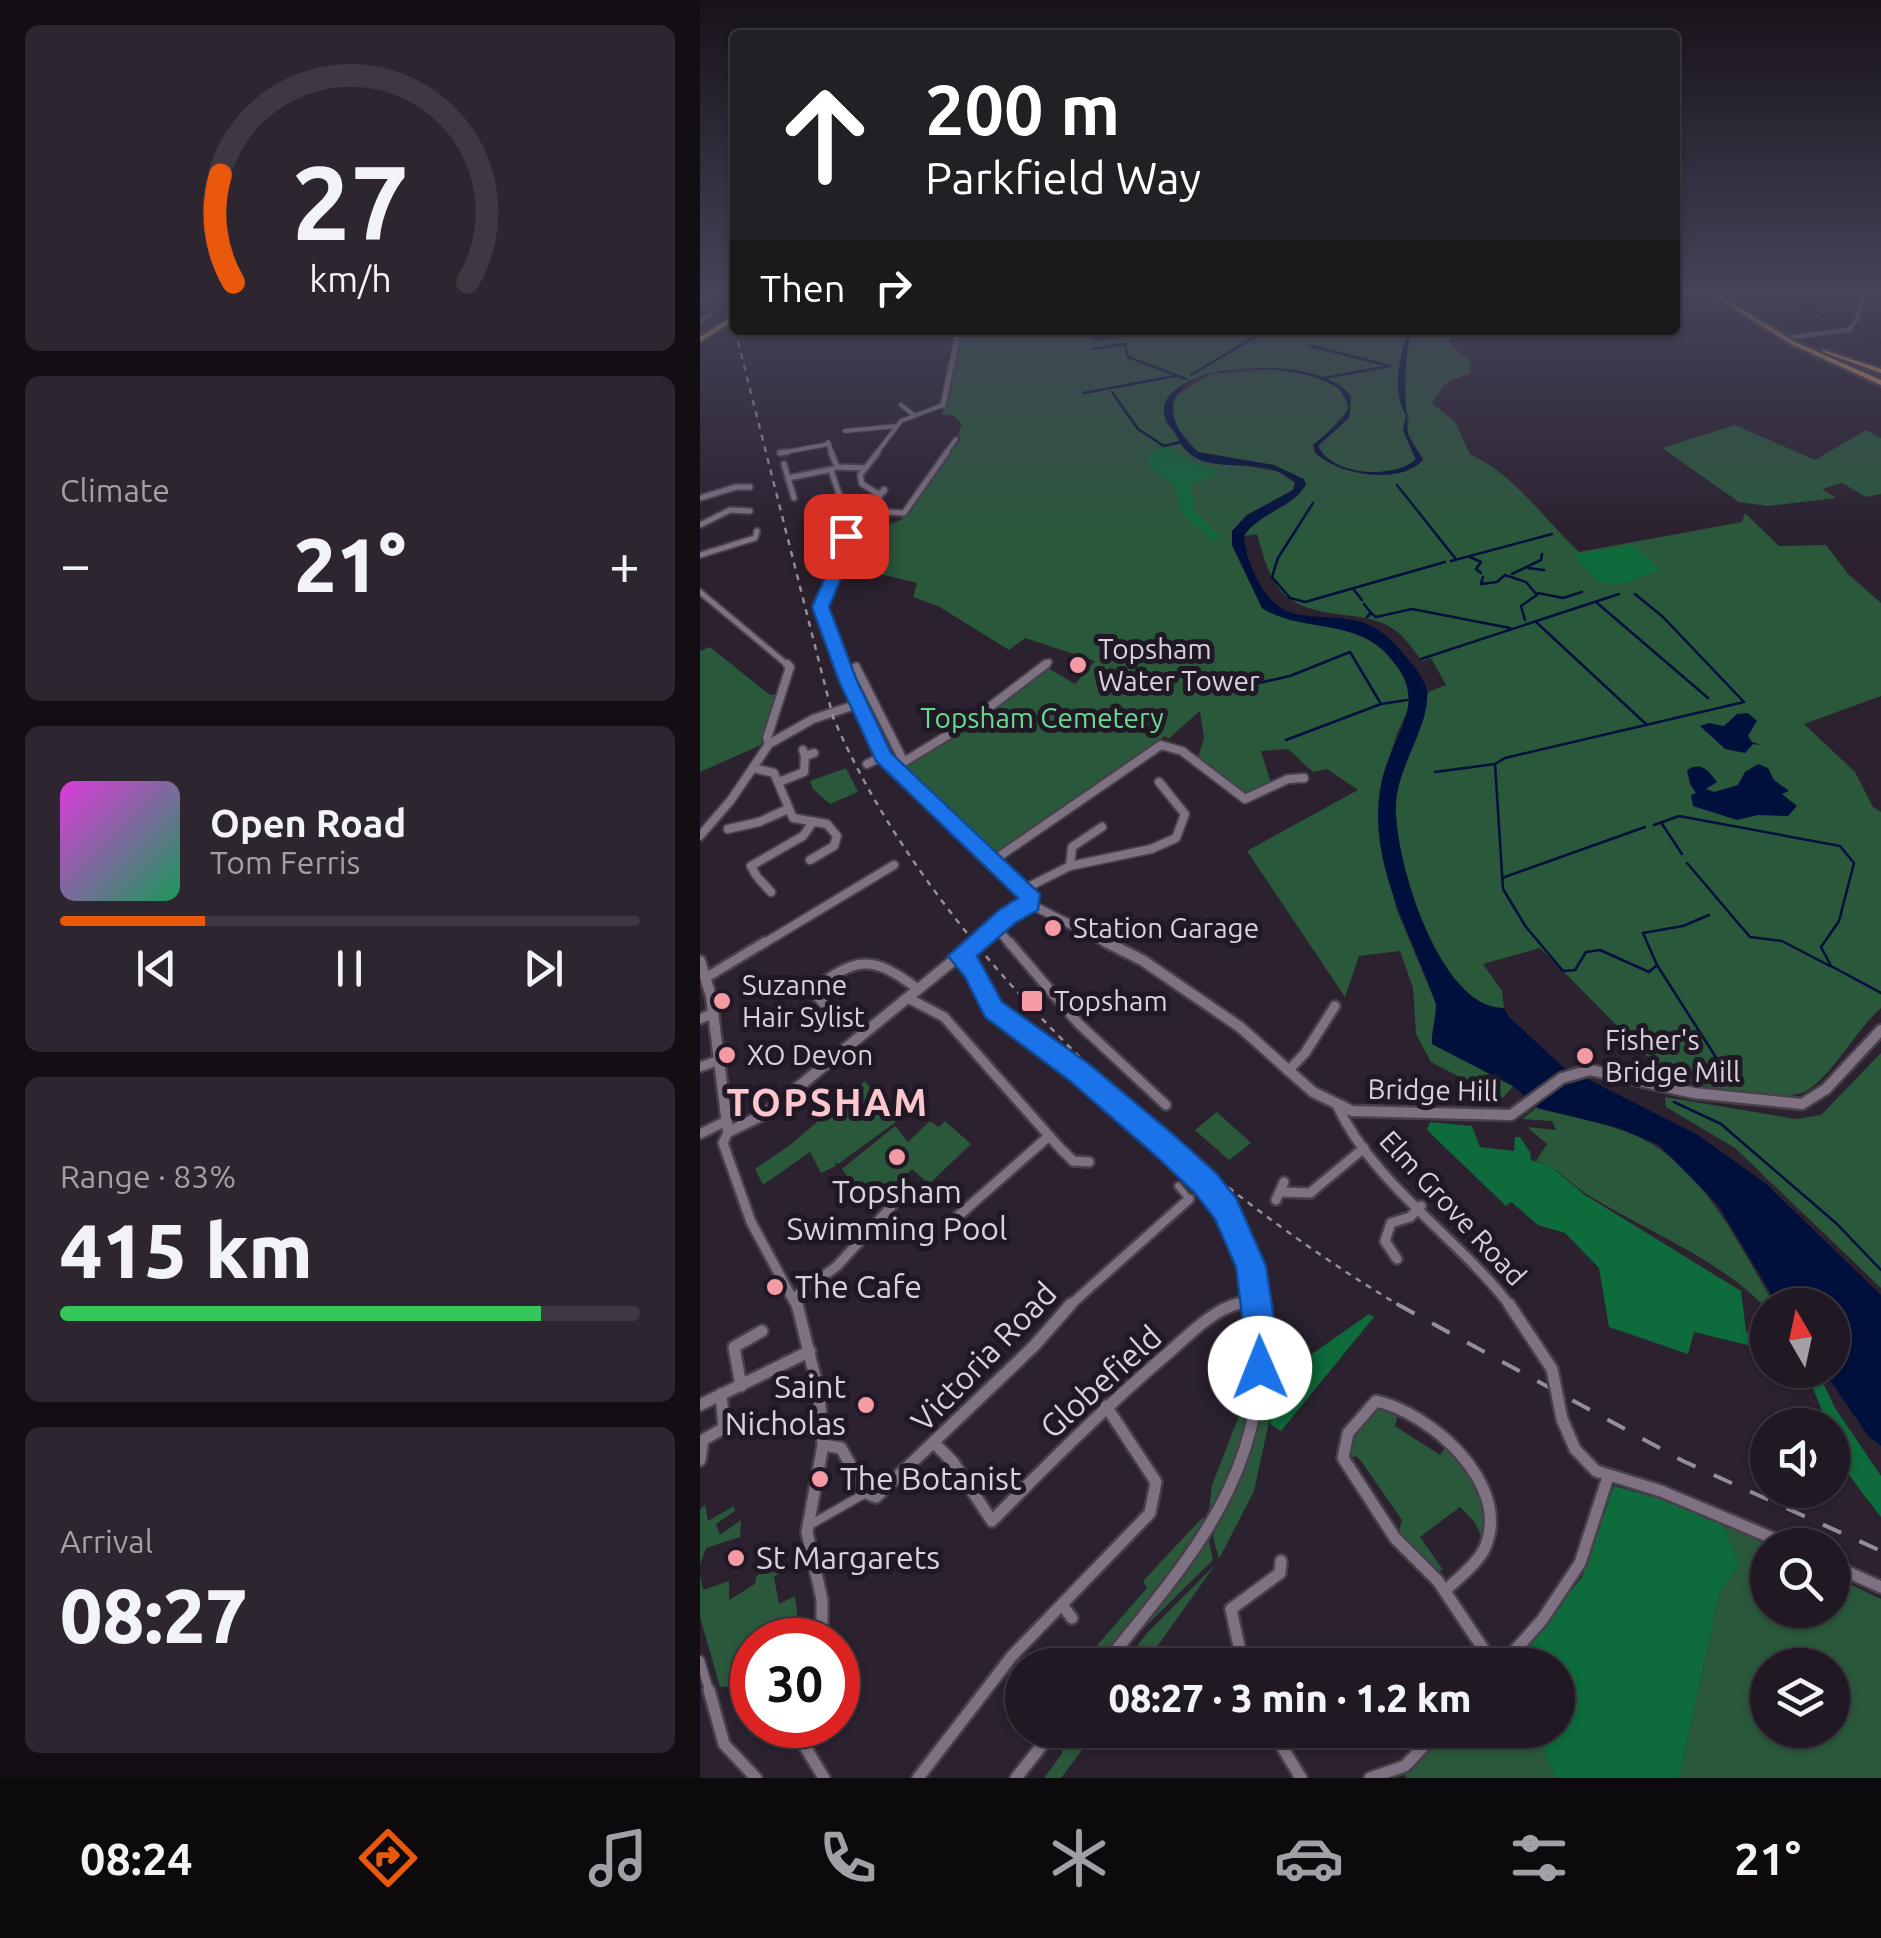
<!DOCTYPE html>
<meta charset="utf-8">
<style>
:root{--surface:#201923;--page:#2d2630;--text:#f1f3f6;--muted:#a2a0a6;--line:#3d3841;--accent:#ea580c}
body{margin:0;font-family:Ubuntu,sans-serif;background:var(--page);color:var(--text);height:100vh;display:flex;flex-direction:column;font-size:38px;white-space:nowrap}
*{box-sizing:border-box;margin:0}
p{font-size:32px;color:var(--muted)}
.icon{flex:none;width:55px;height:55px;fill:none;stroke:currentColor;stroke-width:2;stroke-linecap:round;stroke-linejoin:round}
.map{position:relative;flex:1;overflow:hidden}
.sheet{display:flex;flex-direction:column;gap:25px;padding:25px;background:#120e13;width:700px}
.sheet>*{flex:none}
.guide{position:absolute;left:30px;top:30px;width:950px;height:305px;border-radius:10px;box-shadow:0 2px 8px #0004,0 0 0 2px var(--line);background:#202124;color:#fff;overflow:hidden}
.needle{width:65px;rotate:351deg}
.fabs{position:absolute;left:1050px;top:1288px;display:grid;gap:20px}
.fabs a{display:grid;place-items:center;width:100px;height:100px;border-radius:50%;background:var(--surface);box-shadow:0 2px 8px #0004,0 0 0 2px var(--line);font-size:50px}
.speed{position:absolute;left:30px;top:1618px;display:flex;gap:20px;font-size:50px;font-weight:700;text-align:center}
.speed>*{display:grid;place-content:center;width:130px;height:130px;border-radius:50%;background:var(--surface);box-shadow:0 2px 8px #0004,0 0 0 2px var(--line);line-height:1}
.speed .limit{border:15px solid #d22;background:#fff;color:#111}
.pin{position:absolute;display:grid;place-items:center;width:85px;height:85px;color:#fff;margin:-42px;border-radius:20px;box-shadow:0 5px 15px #0006}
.me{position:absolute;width:110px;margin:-55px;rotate:359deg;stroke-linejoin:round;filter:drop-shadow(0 0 8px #0008)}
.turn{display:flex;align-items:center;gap:35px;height:210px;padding:0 30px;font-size:45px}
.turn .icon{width:130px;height:130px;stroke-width:2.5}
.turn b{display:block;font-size:70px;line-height:85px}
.then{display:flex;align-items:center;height:95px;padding:0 30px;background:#0003;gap:20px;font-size:38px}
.big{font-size:75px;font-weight:800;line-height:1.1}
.sheet .widget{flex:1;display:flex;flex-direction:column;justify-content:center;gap:15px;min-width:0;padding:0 35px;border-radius:15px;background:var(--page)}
.sheet .dial{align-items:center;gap:0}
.dial svg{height:260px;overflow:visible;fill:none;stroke:var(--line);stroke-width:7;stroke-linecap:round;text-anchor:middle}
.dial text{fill:var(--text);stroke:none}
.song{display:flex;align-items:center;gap:30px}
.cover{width:120px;height:120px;border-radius:15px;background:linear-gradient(135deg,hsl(300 70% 55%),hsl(150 70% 35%))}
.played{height:10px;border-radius:5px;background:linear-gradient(90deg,var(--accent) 25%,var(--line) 25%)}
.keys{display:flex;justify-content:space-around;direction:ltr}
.heat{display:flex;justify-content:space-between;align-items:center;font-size:55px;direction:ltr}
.charge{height:15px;border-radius:8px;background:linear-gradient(90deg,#34c759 83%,var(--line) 0)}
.trip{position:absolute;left:305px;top:1648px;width:570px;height:100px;border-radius:50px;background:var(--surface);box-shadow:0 2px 8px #0004,0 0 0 2px var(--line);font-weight:800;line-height:100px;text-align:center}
.tab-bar{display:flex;height:160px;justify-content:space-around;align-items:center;background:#0d0a0e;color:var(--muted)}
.tab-bar .icon{width:70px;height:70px}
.tab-bar .on{color:var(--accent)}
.tab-bar b{font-size:45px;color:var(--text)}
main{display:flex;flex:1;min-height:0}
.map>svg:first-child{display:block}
.green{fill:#2a583b;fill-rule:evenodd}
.forest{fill:#0e6b3b}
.water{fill:#00103c}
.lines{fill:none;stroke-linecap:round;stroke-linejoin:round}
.stream{stroke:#00103c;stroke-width:2.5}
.pedestrian-far1-casing{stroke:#473f4a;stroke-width:11}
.pedestrian-casing{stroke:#473f4a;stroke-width:12}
.minor-far4-casing{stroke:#473f4a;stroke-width:6}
.minor-far3-casing{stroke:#473f4a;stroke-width:9}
.minor-far2-casing{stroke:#473f4a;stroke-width:12}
.minor-far1-casing{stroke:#473f4a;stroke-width:14}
.minor-casing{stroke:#473f4a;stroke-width:16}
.tertiary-far3-casing{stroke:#473f4a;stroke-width:8}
.tertiary-far2-casing{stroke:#473f4a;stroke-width:10}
.tertiary-far1-casing{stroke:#473f4a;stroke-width:12}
.tertiary-casing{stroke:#473f4a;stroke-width:15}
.trunk-casing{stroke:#473f4a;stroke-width:6}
.motorway-casing{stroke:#473f4a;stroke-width:5}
.pedestrian-far1{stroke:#7d7182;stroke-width:6}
.pedestrian{stroke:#7d7182;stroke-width:8}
.minor-far4{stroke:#7d7182;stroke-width:4}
.minor-far3{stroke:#7d7182;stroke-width:5}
.minor-far2{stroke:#7d7182;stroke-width:8}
.minor-far1{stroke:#7d7182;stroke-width:9}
.minor{stroke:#7d7182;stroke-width:11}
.tertiary-far3{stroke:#7d7182;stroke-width:5}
.tertiary-far2{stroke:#7d7182;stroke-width:6}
.tertiary-far1{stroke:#7d7182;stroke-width:8}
.tertiary{stroke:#7d7182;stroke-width:10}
.trunk{fill:#dc9e60;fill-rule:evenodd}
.motorway{fill:#f3a957;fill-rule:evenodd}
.rail-far1{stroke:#958d98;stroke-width:2.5;stroke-dasharray:6 6;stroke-linecap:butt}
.rail{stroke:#958d98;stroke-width:4;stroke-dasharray:20 20;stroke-linecap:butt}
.minor-bridge-casing{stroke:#473f4a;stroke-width:16;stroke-linecap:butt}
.minor-bridge{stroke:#7d7182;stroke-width:11}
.route{fill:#1a73e8;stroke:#114b97;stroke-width:2.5}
.poi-dot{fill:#f49aa5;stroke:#211825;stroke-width:4}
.labels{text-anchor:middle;stroke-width:10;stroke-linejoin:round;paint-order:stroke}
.poi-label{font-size:28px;fill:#d8d2db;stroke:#211825;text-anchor:start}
.park-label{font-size:28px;fill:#6bd993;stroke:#211825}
.street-label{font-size:28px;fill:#d8d2db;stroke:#211825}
.near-poi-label{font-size:32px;fill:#d8d2db;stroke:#211825;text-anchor:start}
.near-street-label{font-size:32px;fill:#d8d2db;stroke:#211825}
.district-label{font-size:38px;font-weight:bold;letter-spacing:2.5px;fill:#fbc6cc;stroke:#211825}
</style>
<main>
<section class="sheet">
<div class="widget dial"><svg viewBox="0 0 100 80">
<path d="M14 69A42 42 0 1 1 86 69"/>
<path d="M14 69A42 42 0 0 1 10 36" stroke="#ea580c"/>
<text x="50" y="56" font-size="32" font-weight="700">27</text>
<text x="50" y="72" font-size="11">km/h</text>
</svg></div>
<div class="widget"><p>Climate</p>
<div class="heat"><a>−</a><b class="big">21°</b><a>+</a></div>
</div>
<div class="widget">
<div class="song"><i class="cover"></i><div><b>Open Road</b><p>Tom Ferris</p></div></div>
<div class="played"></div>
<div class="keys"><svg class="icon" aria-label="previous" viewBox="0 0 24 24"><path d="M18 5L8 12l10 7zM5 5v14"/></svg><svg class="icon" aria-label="pause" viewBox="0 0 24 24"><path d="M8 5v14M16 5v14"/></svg><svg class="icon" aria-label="next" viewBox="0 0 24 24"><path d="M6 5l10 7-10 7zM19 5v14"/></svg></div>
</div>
<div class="widget"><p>Range · 83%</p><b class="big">415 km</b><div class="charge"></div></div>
<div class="widget"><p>Arrival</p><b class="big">08:27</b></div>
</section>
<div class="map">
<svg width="1181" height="1778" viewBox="0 0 1181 1778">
<rect width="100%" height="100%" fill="#2b212f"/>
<!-- green -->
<g class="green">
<path d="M261,330h294l9,8h8l-13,-8h84l-7,4 12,-4h51l7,9c-8,23 -13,56 0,76l-3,15 13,31c-24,17 -84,16 -98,-15l32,-31 1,-18 -17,-15 -10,-2 21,13 3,16 -35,41c22,26 84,35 110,10l-16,-29 2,-14 -6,-14 1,-47 6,-15 -7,-11h47l-1,13 21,18 1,12 -25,10 -14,20 23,19 15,32c46,22 73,64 109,98l163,-30 3,-9 34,33 47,-1 23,30 32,28v93l-77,28 51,48 18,35 8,5v196c-26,23 -46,64 -73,82 -24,16 -117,-5 -144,-17l-124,-125 -57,16 19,27 2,17c-64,2 -111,-151 -108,-204 3,-40 25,-73 32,-112l18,-7 -15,-27 -9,3c-8,-10 -16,-23 -26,-30 -12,-10 -29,-13 -44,-15 -67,-8 -78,-19 -95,-82l-13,2c15,-25 43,-31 62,-51l-32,-20 -76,-13 -23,-27 -4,-13 3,-15 36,-23 61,-4c-41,-2 -75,-2 -104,29l-2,22 29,36 83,14 18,12 -2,7 -46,25 -15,16v15l30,62 97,25 24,17 26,31 3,19 -16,36 -16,55v45l16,72 40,96 -4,40 81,42 -11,13 -71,-37 -15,-28 -3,-46 -13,-37 -41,5 -14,41 -98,-146 111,-61 -31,-21 -14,3 -25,-23 -27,2 10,32 -25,12 -12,-4 -37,-31 7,-22 -4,-27 -32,28 -3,-3 -167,117 -97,-87 81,-50 64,-49 29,17 20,-23 -70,-23 -16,12 -71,-44 -25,-9 4,-14 -74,-18 5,-24 55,-22 -4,-3 9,-5 53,-73 -4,-2 5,-11 -8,-9 -12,-2 8,-19z"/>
<path d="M1035,425l80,35 51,-30 15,8v56l-15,3 -24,-14 -20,6 14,9 -68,8 -29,-4 -77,-54z"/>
<path d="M10,647l60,48 8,-1 -17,51 -61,27v-121z"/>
<path d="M146,768l12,24 -28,12 -17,-15 -3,-8z"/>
<path d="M1181,1053v235l-146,-140 -69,-41 -1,-10 131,22 25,-4z"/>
<path d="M165,1081l31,41 -58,42 -3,-2 1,4 -15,7 -11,-21 -47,33 -8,-16 35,-24z"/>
<path d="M836,1108c40,11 91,17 125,42 53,38 81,101 114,155h-7l-1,4c-50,-52 -118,-76 -179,-114 -19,-12 -30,-28 -52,-34l11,-17 -20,-17 29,3 -4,-9 -30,-2z"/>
<path d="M517,1112l34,31 -22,17 -34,-30z"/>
<path d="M230,1121l9,6 6,-6 26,23 -42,40 -17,-15 -43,38 -27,-38 53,-43 13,16z"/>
<path d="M551,1345c9,61 -17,119 -43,173l4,-33 27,-69z"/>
<path d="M581,1366l-27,125 -35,68 -6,-23 33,-72 15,-48 6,-44z"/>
<path d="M679,1406l19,8 -3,12 45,29 7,-9c20,23 48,55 34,89l-7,-14 -14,-14 -40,30 23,33 -5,1 -40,-36 4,-15 -41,-59 -5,-5 -8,3 -2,-16z"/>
<path d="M5,1505l3,16 26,-15 1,5 -19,13 4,11 21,-15 -1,17 -34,11 -6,17v-56z"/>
<path d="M503,1517l2,8 -109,140h-16l67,-77 -4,-7z"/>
<path d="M1022,1521l45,24 1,65h64l1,-34 48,23v179h-202l41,-187 19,-26zM1068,1665h64v65h-64z"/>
<path d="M509,1541l4,19 -75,74z"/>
<path d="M77,1553l3,20 -6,4 5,27 16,-8 4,32 17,-8 -2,20h-62l-1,58 -5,-13 -26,2 -20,-70v-43l3,16 26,-9v19l26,-16 1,-7 10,-9 1,-12z"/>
<path d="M515,1565l-71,100h-22l26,-33z"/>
<path d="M372,1730h25l-36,48h-17l18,-24v-11z"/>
<path d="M748,1730h88l19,48h-149l-2,-4z"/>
</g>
<!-- forest -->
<g class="forest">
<path d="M469,447l23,16 26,7 -2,5 -25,10 4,27 25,26 -6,2 -30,-24 -11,-32 -22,-15 -4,-10 6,-9z"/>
<path d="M934,545l26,25c-41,14 -57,29 -85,-16z"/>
<path d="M730,1122l42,4 8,21 34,4 1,-14h5l10,15 1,8 19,6 35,29 156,96 5,40 21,9v15l-20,-10 -53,-13 -6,22 -79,-27 -10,-59 -34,-35 -27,-8 -27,-23 -5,4 -79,-76z"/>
<path d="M669,1314l5,3 -93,114 -11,-7 9,-47z"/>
<path d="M1096,1370h21l18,38 46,68v41c-20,-27 -49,-57 -49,-92h-4l-19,-46z"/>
<path d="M914,1486l75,21 33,14 17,44 -19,26 -41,187h-124l-19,-48h22v-65h-46l70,-88z"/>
</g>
<!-- water -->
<g class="water">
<path d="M699,330h4l6,7c-5,35 -4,61 -1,95 0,10 11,18 15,28 -24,26 -82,14 -107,-6l-3,-9 30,-26 6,-13 -10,-18c-34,-20 -91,-24 -129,-14 -49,12 -45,51 -12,78l76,13 30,14 2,5c-12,24 -47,28 -62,52 1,15 6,29 13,43 25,51 59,31 104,43 19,5 35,22 47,37 7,9 18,21 19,33 3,32 -28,73 -31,109 -4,53 43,209 108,207l6,10 52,48 136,69 67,48 116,112v151l-12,-9 -46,-67h9v-65h-54l-60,-100 -59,-60 -40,-17 -80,-20 -26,-22 -81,-42c-1,-15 5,-25 4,-40 -23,-68 -68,-138 -56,-214 9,-59 57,-86 4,-139 -34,-32 -85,-19 -122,-43l-30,-64v-13l15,-16 46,-25 2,-7c-25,-28 -77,-9 -102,-27 -13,-8 -14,-20 -23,-30 -6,-8 -9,-17 -3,-27 24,-40 161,-42 184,-2l-2,21 -31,28c14,30 76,34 98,13l-13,-29 3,-15c-13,-20 -8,-53 0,-76z"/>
<path d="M1048,713l9,8 -9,15 4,6 10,3 -9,-1 -8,9 -20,-4 -25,-23 9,-3 15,3 13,-12z"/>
<path d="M1058,764l10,4 6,12 15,11 -7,3 15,12 -9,10 -30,-1 -21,5 -44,-14 -2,-11 5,-2 -6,-9 -3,-14c14,-9 22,1 30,12l-11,7 8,3 24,-7 7,-13z"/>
</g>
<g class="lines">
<!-- stream -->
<g class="stream">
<path d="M1078,290l37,23 42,14 3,7 21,9"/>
<path d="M389,330l5,9 23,-2"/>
<path d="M441,334l22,-4"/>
<path d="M420,336l16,-1 -3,-5"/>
<path d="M611,346l79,20 -66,12"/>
<path d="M393,349l32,-5 3,13 58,22"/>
<path d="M491,375l67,-40"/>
<path d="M412,392l26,37 26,17 17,-4"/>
<path d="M384,393l91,-17"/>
<path d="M697,485l58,73"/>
<path d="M613,503l-35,55 -6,19 18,21 15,4 140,-40"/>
<path d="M770,557l11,5 -5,7 5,4"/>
<path d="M751,561l101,-27"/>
<path d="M828,568l16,2"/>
<path d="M812,574l29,-14 1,-6"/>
<path d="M783,577l-2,7 16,-2 8,-7 21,7 11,13 -16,11 4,14"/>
<path d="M654,590l8,10"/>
<path d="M838,593l25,5 19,-6"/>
<path d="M896,602l112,96"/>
<path d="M664,604l7,9 -4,4"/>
<path d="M671,613l5,4 36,-8 98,19"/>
<path d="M835,621l112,104"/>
<path d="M721,659l198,-65"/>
<path d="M554,684l36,-8 60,-24 31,52"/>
<path d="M586,740l95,-36 26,-4"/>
<path d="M795,764l10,-6 239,-56 -81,-85 -28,-23"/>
<path d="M735,772l60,-8 8,125 23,38 37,44 12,-1 11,-18 14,-2 49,22 8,-7"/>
<path d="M962,824l20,30"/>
<path d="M954,825l25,-9 161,30 14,17 -15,58 -18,26 10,19 50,27"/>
<path d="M987,863l63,74 32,4 48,25"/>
<path d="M802,878l143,-51"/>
<path d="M1009,915l-26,11 -40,7 14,32 67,105"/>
<path d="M974,1102l47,22 116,100 44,46"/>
</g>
<!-- pedestrian-far1 casing -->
<g class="pedestrian-far1-casing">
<path id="pedestrian-far1" d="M478,1186l11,13"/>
</g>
<!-- pedestrian casing -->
<g class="pedestrian-casing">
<g id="pedestrian">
<path d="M108,1526l56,-32"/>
<path d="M0,1660l9,30"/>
</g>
</g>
<!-- minor-far4 casing -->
<g class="minor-far4-casing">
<g id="minor-far4">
<path d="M0,298l11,-2v-6"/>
<path d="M0,304l12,-2"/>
<path d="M0,321l11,-6"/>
<path d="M1093,337l56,-7 8,-11 8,-27 16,2"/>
<path d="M201,405l13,10"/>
<path d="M145,431l52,-5"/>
<path d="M128,442l4,12"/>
<path d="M80,453l49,-9"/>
<path d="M176,454l25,-33 42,-16"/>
<path d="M245,454l11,-15"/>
</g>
</g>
<!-- minor-far3 casing -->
<g class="minor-far3-casing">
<g id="minor-far3">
<path d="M131,452l6,15 28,1"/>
<path d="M178,452l-18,23 2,9 18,11"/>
<path d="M80,453l7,-1"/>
<path d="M84,464l10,34"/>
<path d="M88,478l45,-9"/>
<path d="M0,498l36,-11h14"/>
<path d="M110,510l30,-13 -9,-27"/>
<path d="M165,511l39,2 43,-61"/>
<path d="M0,525l30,-15 20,1"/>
<path d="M0,555l55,-17 2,-7"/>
<path d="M136,573l-12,-3 -1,-5 18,-34 9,-3"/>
<path d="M0,592l90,75"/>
<path d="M343,667l6,-5"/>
</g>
</g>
<!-- minor-far2 casing -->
<g class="minor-far2-casing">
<g id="minor-far2">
<path d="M156,667l48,95"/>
<path d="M69,744l-2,-6 23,-71 -3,-3"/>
<path d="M103,750l2,6 9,-3"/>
<path d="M167,764l16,-8"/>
<path d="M53,768l21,5 19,45 34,6 10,12 -3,10 -24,14"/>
<path d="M194,768l80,-49 72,-55"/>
<path d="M79,782l25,-10 1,-16"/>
<path d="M28,829l31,-7 29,-13"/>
<path d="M0,836l31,-36 38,-56 44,-25 45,-15"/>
<path d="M294,860l167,-115 21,6 63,48 43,-20 16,-1"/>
<path d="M370,866l2,-19 30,-20"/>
<path d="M56,875l-5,-9 52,-30 10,-14"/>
<path d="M59,879l12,13"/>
<path d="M326,888l44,-22 81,-17 25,-11 9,-24 -26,-32"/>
<path d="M296,927l15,18"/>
<path d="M61,945l133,-80"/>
</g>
</g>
<!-- minor-far1 casing -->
<g class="minor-far1-casing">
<g id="minor-far1">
<path d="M309,942l69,81 88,82"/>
<path d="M260,956l31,50 15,14c96,79 241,147 253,287"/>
<path d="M7,977l58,-35"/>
<path d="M208,998l36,19 115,130 14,14 16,1"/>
<path d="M126,1006l-15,-16c47,-33 60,-36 107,-1"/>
<path d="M0,1019l14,-6"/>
<path d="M0,1067l17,-6"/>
<path d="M588,1071l17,-18 30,-47"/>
<path d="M637,1105c37,80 121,132 174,202"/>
<path d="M28,1132l-5,11 28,79 46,85"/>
<path d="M0,1134l24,-12"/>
<path d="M581,1192l29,1 54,-45"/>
<path d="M576,1200l8,-18"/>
<path d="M257,1217l92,-81"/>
<path d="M697,1259l-12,-18 6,-18 19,-6 11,-11"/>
<path d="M95,1297l42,-31 54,-59"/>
<path d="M368,1307l121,-108"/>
<path d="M527,1307l30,-8"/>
</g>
</g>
<!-- minor casing -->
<g class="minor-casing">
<g id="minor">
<path d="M97,1304l22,89 4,52 -16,87 15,68v40"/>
<path d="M809,1304l43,65"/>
<path d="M41,1386l-7,-39 28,-16"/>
<path d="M0,1405l110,-54"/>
<path d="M862,1419l13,30 21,22 65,20 128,54"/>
<path d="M234,1443l19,19 39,59c57,-58 114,-115 175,-167 20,-17 44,-43 70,-50"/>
<path d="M123,1445l18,3 25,45 10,4 158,-151 37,-42"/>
<path d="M0,1460l3,-20 21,-12 -3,-34"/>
<path d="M1132,1565l49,22"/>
<path d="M745,1591c13,-13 35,-29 41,-46 24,-62 -55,-132 -110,-144l-28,32 -5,25 52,80 43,43 56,84"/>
<path d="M362,1605l10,13"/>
<path d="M404,1665c96,-119 169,-197 155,-361"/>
<path d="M543,1665l-12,-56 49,-36 1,-12"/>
<path d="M802,1665l40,-45 38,-57 28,-86"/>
<path d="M9,1690l15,54 32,34"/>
<path d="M105,1725l-1,20 20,33"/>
<path d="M572,1730l29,48"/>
<path d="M218,1778l94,-122 138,-143 6,-31 -50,-76"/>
<path d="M316,1778l38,-48"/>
<path d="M670,1778l35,-12 34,-36"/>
</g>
</g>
<!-- tertiary-far3 casing -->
<g class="tertiary-far3-casing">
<path id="tertiary-far3" d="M243,405l16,-75"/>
</g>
<!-- tertiary-far2 casing -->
<g class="tertiary-far2-casing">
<path id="tertiary-far2" d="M145,667l-25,-65 14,-25 15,-47 35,-40"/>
</g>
<!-- tertiary-far1 casing -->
<g class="tertiary-far1-casing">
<g id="tertiary-far1">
<path d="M144,664l39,92 143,132 4,16"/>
<path d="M330,904l81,41"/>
<path d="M273,945l57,-41"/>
</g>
</g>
<!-- tertiary casing -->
<g class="tertiary-casing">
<g id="tertiary">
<path d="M406,942l36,18 98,67 73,65 39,19 159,4 51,-37 28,-8 104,23 108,11 24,-15 55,-59"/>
<path d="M0,961l11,35 17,136 37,-18 211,-172"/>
</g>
</g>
<!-- trunk casing -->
<g class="trunk-casing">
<g id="trunk">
<path d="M1004,290h7l84,52 86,38v5l-90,-41z"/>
<path d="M1123,350l58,19v4l-58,-21z"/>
</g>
</g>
<!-- motorway casing -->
<g class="motorway-casing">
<path id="motorway" d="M35,315v5l-35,22v-5z"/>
</g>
<!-- pedestrian-far1 -->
<use href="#pedestrian-far1" class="pedestrian-far1"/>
<!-- pedestrian -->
<use href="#pedestrian" class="pedestrian"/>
<!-- minor-far4 -->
<use href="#minor-far4" class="minor-far4"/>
<!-- minor-far3 -->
<use href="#minor-far3" class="minor-far3"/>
<!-- minor-far2 -->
<use href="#minor-far2" class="minor-far2"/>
<!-- minor-far1 -->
<use href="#minor-far1" class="minor-far1"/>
<!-- minor -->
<use href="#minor" class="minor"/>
<!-- tertiary-far3 -->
<use href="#tertiary-far3" class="tertiary-far3"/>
<!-- tertiary-far2 -->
<use href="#tertiary-far2" class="tertiary-far2"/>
<!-- tertiary-far1 -->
<use href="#tertiary-far1" class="tertiary-far1"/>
<!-- tertiary -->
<use href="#tertiary" class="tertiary"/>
<!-- trunk -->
<use href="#trunk" class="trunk"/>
<!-- motorway -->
<use href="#motorway" class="motorway"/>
<!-- rail-far1 -->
<g class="rail-far1">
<path d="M27,290l8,38"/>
<path d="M35,330l98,387c100,234 353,461 569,590"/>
</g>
<!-- rail -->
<path class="rail" d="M697,1304l286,157 198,90"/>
<!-- minor-bridge casing -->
<g class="minor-bridge-casing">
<path id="minor-bridge" d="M852,1369l10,50"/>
</g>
<!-- minor-bridge -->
<use href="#minor-bridge" class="minor-bridge"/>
</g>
<!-- sky -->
<linearGradient id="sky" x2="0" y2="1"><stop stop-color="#18121a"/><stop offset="0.54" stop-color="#444358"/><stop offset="1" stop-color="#444358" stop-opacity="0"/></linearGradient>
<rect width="1181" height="539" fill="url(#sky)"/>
<!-- route -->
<path class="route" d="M146,531l8,5 -7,28 -18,43 28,74 34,72 149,141 -2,16 -23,13 -38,33 25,46 87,62 86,72 41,37 20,25 30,68 11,73 -1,29 -5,11 -11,5 -12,-5 -5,-11 2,-29 -9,-72 -21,-48 -20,-26 -40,-38 -85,-74 -85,-64 -20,-40 -17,-21 51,-46 19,-12 -142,-137 -37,-80 -27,-74 19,-43 7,-28z"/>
<!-- markers -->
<g class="poi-dot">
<circle cx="378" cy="665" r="10"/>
<circle cx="353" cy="928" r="10"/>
<circle cx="22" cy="1001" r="10"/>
<rect x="320" y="989" width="24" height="24" rx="5"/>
<circle cx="27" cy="1055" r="10"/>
<circle cx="885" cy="1056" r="10"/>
<circle cx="197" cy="1157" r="10"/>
<circle cx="75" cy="1287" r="10"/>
<circle cx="166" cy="1405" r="10"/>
<circle cx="120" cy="1479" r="10"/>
<circle cx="36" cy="1558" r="10"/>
</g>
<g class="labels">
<!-- poi labels -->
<g class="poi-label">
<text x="398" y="659">Topsham<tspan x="398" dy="32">Water Tower</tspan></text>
<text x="373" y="938">Station Garage</text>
<text x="42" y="995">Suzanne<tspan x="42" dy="32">Hair Sylist</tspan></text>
<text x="354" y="1011">Topsham</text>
<text x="905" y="1050">Fisher's<tspan x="905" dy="32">Bridge Mill</tspan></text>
<text x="47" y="1065">XO Devon</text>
</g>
<!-- park labels -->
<g class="park-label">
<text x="342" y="728">Topsham Cemetery</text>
</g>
<!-- street labels -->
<g class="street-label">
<text transform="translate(733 1090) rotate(1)" y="10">Bridge Hill</text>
<text transform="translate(753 1208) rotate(47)" y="10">Elm Grove Road</text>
</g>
<!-- near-poi labels -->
<g class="near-poi-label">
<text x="197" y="1203" text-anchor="middle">Topsham<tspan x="197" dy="37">Swimming Pool</tspan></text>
<text x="95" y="1298">The Cafe</text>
<text x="146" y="1398" text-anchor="end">Saint<tspan x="146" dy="37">Nicholas</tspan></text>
<text x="140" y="1490">The Botanist</text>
<text x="56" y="1569">St Margarets</text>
</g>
<!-- near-street labels -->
<g class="near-street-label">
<text transform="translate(284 1357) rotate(-46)" y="11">Victoria Road</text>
<text transform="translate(401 1382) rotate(-42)" y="11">Globefield</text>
</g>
<!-- district labels -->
<g class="district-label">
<text x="128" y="1116">TOPSHAM</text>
</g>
</g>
</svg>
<div class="fabs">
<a><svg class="needle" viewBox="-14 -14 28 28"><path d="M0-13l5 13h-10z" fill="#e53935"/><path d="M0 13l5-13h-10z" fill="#a2a0a6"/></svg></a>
<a><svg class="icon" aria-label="sound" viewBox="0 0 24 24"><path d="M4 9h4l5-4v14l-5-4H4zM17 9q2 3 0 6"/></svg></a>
<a><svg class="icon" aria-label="search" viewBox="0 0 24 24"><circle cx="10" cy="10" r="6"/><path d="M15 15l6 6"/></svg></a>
<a><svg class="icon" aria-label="layers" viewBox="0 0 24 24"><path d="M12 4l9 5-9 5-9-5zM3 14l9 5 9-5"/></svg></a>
</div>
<div class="speed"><div class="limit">30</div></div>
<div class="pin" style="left:146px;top:536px;background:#d93025"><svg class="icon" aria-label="arrive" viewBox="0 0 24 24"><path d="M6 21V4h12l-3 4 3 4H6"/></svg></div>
<svg class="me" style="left:560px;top:1368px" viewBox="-20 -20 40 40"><circle r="19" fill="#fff"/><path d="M0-13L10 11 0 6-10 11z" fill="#1a73e8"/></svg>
<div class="trip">08:27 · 3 min · 1.2 km</div>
<div class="guide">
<div class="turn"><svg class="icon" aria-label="ahead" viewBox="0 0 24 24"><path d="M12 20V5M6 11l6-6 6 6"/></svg><div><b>200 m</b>Parkfield Way</div></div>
<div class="then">Then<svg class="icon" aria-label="right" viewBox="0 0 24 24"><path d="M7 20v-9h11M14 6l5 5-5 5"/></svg></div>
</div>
</div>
</main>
<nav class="tab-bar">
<b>08:24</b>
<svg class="icon on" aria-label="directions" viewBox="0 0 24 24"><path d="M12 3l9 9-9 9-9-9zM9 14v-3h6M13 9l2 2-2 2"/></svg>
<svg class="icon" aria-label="music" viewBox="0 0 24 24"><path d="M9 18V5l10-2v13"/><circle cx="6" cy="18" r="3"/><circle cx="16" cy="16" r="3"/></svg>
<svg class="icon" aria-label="phone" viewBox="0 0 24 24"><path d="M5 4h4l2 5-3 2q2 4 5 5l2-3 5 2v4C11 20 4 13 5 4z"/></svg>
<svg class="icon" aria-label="climate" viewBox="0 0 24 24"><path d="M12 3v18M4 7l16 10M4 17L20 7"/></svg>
<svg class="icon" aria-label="car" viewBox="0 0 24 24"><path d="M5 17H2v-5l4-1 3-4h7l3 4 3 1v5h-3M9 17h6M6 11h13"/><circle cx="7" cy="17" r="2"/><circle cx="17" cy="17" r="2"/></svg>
<svg class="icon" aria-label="filters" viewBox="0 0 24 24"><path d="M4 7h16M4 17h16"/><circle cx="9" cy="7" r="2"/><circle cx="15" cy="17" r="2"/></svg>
<b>21°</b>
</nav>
